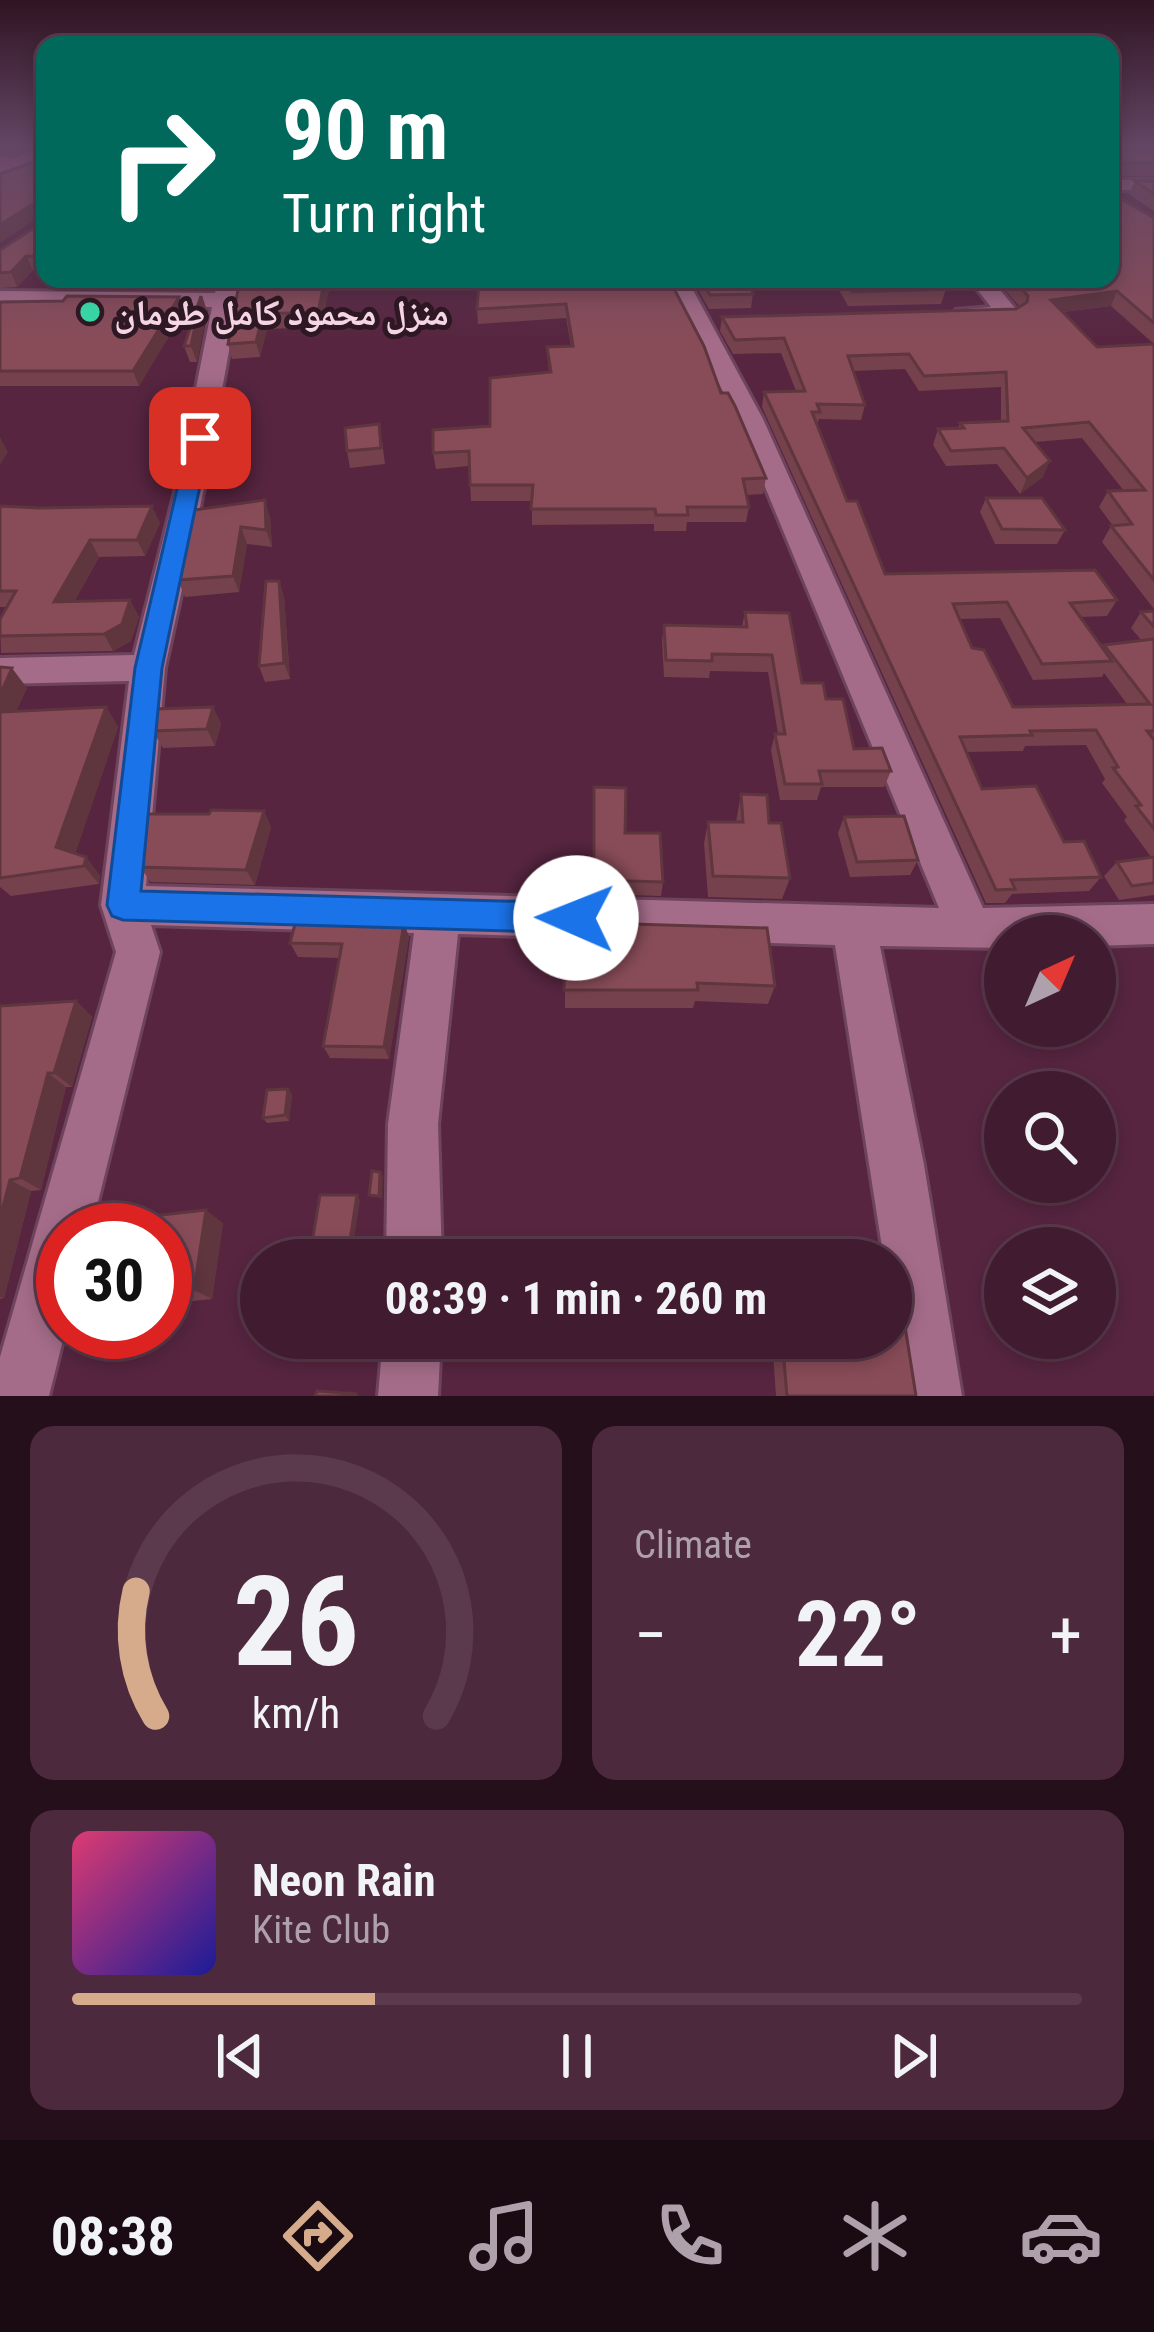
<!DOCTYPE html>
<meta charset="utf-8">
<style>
:root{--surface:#411c30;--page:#4c293c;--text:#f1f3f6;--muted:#aea1ab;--line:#5a3a4c;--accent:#d6ab8b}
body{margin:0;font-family:"Roboto Condensed","Noto Naskh Arabic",sans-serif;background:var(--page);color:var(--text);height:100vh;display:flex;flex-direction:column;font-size:45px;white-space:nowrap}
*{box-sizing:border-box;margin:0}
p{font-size:39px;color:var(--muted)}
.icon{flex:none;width:66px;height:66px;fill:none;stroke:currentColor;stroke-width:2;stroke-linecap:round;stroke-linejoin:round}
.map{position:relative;height:1396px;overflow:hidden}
.panel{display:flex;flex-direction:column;gap:30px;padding:30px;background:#240f1a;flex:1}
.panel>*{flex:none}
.banner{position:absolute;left:36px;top:36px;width:1083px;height:252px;border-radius:24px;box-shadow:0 6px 18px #0003,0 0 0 3px var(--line);background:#00695c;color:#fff;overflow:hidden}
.needle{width:78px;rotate:44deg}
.tools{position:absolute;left:984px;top:915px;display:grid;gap:24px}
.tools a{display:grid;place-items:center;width:132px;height:132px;border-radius:50%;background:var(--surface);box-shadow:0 6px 18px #0003,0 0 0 3px var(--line);font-size:60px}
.speed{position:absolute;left:36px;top:1203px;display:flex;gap:24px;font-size:60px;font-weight:700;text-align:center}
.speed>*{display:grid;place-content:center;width:156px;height:156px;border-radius:50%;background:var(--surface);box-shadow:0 6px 18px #0003,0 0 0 3px var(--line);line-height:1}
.speed .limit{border:18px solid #d22;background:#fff;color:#111}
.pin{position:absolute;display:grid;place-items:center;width:102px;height:102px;color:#fff;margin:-51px;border-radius:24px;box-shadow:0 6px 18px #0006}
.me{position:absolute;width:132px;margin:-66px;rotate:271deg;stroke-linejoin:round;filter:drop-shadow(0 0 9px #0008)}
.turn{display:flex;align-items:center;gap:42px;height:252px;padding:0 48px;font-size:54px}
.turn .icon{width:156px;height:156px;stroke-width:2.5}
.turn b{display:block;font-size:84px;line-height:102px}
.big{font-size:90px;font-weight:700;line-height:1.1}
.panel .widget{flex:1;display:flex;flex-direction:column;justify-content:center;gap:18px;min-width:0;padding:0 42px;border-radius:24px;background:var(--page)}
.panel .dial{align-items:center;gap:0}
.dial svg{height:312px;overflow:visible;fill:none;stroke:var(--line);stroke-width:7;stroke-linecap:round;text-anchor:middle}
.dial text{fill:var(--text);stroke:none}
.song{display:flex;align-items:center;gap:36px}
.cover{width:144px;height:144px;border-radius:18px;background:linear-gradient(135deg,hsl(340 70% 55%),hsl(240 70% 35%))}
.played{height:12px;border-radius:6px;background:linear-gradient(90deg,var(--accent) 30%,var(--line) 30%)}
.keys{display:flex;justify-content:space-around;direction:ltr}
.heat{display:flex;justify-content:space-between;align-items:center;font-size:66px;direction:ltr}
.panel .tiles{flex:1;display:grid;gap:30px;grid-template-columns:1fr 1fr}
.widget:last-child{grid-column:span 2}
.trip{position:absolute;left:240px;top:1239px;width:672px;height:120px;border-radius:60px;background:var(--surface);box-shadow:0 6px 18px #0003,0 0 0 3px var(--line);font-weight:700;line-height:120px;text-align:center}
.tabs{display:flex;height:192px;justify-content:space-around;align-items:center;background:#1a0b13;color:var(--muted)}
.tabs .icon{width:84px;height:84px}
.tabs .active{color:var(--accent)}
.tabs b{font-size:54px;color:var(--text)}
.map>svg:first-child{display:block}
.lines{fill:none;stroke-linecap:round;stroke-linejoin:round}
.minor-casing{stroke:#6e435c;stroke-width:6}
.highway-casing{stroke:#6e435c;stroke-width:6}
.minor{fill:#a46c88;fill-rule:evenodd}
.highway{fill:#c75795;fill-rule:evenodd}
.wall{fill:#75414c;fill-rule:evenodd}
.shaded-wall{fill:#5f353e}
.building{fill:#884c58;stroke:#5f353e;stroke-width:3}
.route{fill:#1a73e8;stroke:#114b97;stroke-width:3}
.poi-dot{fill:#38d4a6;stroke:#2e1824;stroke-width:4.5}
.labels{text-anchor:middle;stroke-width:10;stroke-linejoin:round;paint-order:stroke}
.far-poi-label{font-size:36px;font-weight:bold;fill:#f5d5e4;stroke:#2e1824;text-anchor:start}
</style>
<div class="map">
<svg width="1154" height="1396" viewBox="0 0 1154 1396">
<rect width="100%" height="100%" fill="#572540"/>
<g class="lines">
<!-- minor casing -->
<g class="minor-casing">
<g id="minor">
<rect x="1110" y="180" width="44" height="10"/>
<path d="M220,279h22l-37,205 -40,184 -19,218 793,22 -202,-489 -72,-140h22l76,140 220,489 171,-4v40l-59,2v-10h-90v12l-125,-2 44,219 38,231h-60l-11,-83v-53h-7l-49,-315 -377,-11 -20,190 4,136h-56l2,-136 26,-191 -263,-8 9,27 -69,278h-28l2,102 -16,64h-49v-39l116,-405 -15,-47 28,-224 -129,3v-26l134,-3 43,-171 35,-177 -212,-2v-14l215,2z"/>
<path d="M969,279h22l28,34 -3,5 -60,2v-10l35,-3z"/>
<path d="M383,1338h58l-3,58h-60z"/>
</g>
</g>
<!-- highway casing -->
<g class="highway-casing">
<path id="highway" d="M24,145h21v10l-45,19v-18z"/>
</g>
<!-- minor -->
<use href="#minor" class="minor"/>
<!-- highway -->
<use href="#highway" class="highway"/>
</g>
<!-- wall -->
<g class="wall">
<path d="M0,145h45v125h-12l-16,17 -17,1v-38l42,-27v-9l-42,29v-69l42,-15 -1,-11 -29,11 -12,-2z"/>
<path d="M1110,145h44v31h-43l2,18 41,24v126l-43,-38 -48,6 34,35 57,-3v265l-52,-67 9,-16h2l-14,-19 9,-16h16l-42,-53 -47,4 8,35 -23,17 -23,-30 -51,2 -13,-21 5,-16 20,-1 2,-5 41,-2v-34l-82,4 -14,-22 -52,2 12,34 -4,15 -42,-1 -2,7 30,75 38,73 232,26 -10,16 -27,1 23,31 1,-3 38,-4 -11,-13 10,-16 13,-1v284l-35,5 -15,-24 13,-14 34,-5 -27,-37 3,-3 -25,-34 3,-4 -19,-34 -61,1 -2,5 -56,1 15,37 82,53 37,35 -12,14 -77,3 -7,9h-19l-224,-496 2,-15 32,-1 -15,-38 -48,1 -13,-23 2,-14 294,-8 4,-2 -25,-28h115zM1000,618l33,62 69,-3 2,-4 23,31 -114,3 -41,-59 -12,-29z"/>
<path d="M1135,181h19v30l-25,-17z"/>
<path d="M88,279h116l-6,9 -106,-1z"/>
<path d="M240,279h98l-2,10h-7l-8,38 -54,2 -7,28 -28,2 -4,-15z"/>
<path d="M669,279l52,114 45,85 -3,16 -17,1 3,12 -3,15h-59l-1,9h-32v-7l-122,1v-24h-61l-2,-35 -33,3 -3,-16 57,-27 59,-54 -2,-25 24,-1 -5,-28 -88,6 -1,-15z"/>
<path d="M692,279h57l4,15 -2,14 -42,1z"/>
<path d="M833,279h103l10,10 -5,15 -93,2z"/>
<path d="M202,296l5,15 -10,51h-7l-6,-16z"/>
<path d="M0,302l184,9 -45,75h-139z"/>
<path d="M382,441l3,23 -35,4 -3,-17z"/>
<path d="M986,498l79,32 -8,14h-62l-15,-32z"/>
<path d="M0,506l160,17 -15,33 -46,1 -25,45 56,-2 9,17 -8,24 -18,10 -112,2 -1,-34 7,-12h-7z"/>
<path d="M194,510l76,7 2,30 -25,-3 -8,48 -54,5 -7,-17z"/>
<path d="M279,581l5,16 6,82 -25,3 -6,-16z"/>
<path d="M745,612l57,71 24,16 28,50 37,22 -7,16h-63l-4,13h-37l-9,-50 4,-16h3l-10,-62 -58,-1 -1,7 -45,-1 -2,-36 2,-16 78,1z"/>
<path d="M0,667l27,21 -11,23 90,-4 12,20 -43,127 11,3 14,19 -1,8 -88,12 -11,-9z"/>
<path d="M213,707l8,17 -6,22 -52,2 -10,-17z"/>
<path d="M594,787l31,46 38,49 -2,14 -67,-2z"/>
<path d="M741,794l28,29 21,55 -8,21 -74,-2 -4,-54 4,-21h28z"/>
<path d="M264,811l7,16 -16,58 -104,-3 -11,-15 69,-53z"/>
<path d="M844,817l74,43 -8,15 -60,2 -12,-44z"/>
<path d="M565,922l210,64 -7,18 -73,-3 -2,7h-128z"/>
<path d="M404,923l5,14 -20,122 -59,-1 -7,-12 16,-88 -41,-1 -8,-14z"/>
<path d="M76,1001l16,16 -20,70h-6l-25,103 -10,1 -27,107 -4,1v-293z"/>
<path d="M288,1089l4,6 -3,26 -22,2 -4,-5z"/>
<path d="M223,1223l-11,76 -47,5v-74z"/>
<path d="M772,1338h119l25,58h-140z"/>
</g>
<!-- shaded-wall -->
<g class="shaded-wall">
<path d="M10,145h35v1l-33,13 -6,-12z"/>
<path d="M37,201l6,13 -43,29v-18z"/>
<path d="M26,256l7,14 -16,17 -6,-15z"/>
<path d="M325,279h2l2,10 -8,38 -3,-15z"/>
<path d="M1117,291l-6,15 -65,8 5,-14z"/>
<path d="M202,296l5,15 -10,51 -6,-16z"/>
<path d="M179,297l5,14 -45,75 -6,-15z"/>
<path d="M263,314l4,15 -7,28 -4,-15z"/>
<path d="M0,437l8,15 -8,13z"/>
<path d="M1050,461l-7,16 -23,17 7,-16z"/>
<path d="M265,500l5,17 2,30 -6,-17z"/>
<path d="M152,506l8,17 -15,33 -8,-16z"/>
<path d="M241,527l6,17 -8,48 -6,-16z"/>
<path d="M90,540l9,17 -35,62 -10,-17z"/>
<path d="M279,581l5,16 6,82 -6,-16z"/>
<path d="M130,600l9,17 -8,24 -18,10 -9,-17z"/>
<path d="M12,668l15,20 -20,44 -7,-9v-28z"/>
<path d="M106,707l12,20 -47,139 -15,-19z"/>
<path d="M213,707l8,17 -6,22 -8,-17z"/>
<path d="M264,811l7,16 -16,58 -9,-15z"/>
<path d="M86,857l14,19 -1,8 -15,-18z"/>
<path d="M404,923l5,14 -20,122 -5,-12z"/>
<path d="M76,1001l16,16 -20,70 -18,-14z"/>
<path d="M48,1073l18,14 -25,103 -21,-12z"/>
<path d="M288,1089l4,6 -3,26 -4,-6z"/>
<path d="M380,1172l3,4 -1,24 -3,-4z"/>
<path d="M10,1180l21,11 -27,107 -4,-1v-79z"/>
<path d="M357,1195l3,5 -9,60h-4z"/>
<path d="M206,1210l17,13 -11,76 -18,-9z"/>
</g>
<!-- building -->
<g class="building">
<path d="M41,145h4v112l-19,-1 -15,16 -11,1v-23l42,-27 1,-21 -6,-1 -37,24v-51l42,-15z"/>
<path d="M1110,145h44v18h-39l-4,4 2,27 41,24v105l-37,-32 -66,9 46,47 57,-3v236l-43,-54 21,-2 -24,-33 37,-1 -56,-68 -66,6 27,33 -23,17 -23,-30 -53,3 -13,-22 26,-1 -4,-5 48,-2 -2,-49 -82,4 -15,-22 -61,2 17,49 -48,-1 3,8h-8l35,89h10l28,73 210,-4 22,30 -47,3 42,58 -70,3 -35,-62 -54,2 19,44 12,2 29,57 137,-3 -46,-59 50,-6v92h-7l7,9v89l-18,-23 5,-1 -28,-37 5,-1 -22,-37 -66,1 2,4 -72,2 22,52 54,-3 28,56 20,-1 17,36 -90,3 4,9 -19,1 -232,-498 41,-1 -21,-53 -49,2 -13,-23 294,-8 11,-7 1,-6 -15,-17h97z"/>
<path d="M1135,181h19v13z"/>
<path d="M240,279h85l-7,33 -55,2 -7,28 -28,2z"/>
<path d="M669,279l35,67 17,47h7l7,13 31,72 -23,1 6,28h-62l1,8h-32l-1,-6h-124l2,-24h-63l-1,-34 -36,2v-23l57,-4v-48l61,-6 -4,-25 26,-1 -7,-42 -89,5 2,-29z"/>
<path d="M701,279h48l4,15 -43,1z"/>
<path d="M844,279h92l10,10 -94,3z"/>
<path d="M67,296l112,1 -46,74h-133v-69l63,-1z"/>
<path d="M201,296l-10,50h-7z"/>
<path d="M379,424l2,24 -34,3 -2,-23z"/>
<path d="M986,498h56l23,32 -63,-1z"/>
<path d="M265,500l1,30 -25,-3 -8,49 -55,4 16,-70z"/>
<path d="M0,506l39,2 113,-2 -15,34h-47l-36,62 76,-2 -8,24 -18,10 -104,2v-17l16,-28h-16z"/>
<path d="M266,581h13l5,82 -25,3z"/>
<path d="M1154,611v16l-13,-15z"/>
<path d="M745,612l44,1 13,70h21l3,16h17l11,50 28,-1 9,23h-72l3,13h-37l-10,-50h10l-13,-79 -60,-1v7l-46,-1 -2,-35 83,2z"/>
<path d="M0,667l12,1 -12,27z"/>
<path d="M106,707l-50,140 30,10 -2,9 -84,12v-166z"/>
<path d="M213,707l-6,22 -54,2 2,-22z"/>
<path d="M594,787l32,1 -1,45h35l3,49 -69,-2z"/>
<path d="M741,794l26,1 2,28h12l9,55 -77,-2 -5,-54h35z"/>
<path d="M211,810l53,1 -18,59 -106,-3 5,-53h64z"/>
<path d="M904,816l14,44 -61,2 -13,-45z"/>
<path d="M1154,857v26l-22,3 -15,-24z"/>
<path d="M296,920l108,3 -20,124 -61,-1 19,-102 -52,-1z"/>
<path d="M565,922l202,6 8,58 -78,-3 1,7h-134z"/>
<path d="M76,1001l-22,72h-6l-28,105 -10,2 -10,38v-212z"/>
<path d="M288,1089l-3,26 -22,3 4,-28z"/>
<path d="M372,1171l8,1 -1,24 -10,-1z"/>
<path d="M320,1195h37l-10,65h-38z"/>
<path d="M206,1210l-12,80 -29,3v-63h-86l2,-6z"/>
<path d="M891,1288h8l17,108h-129l-5,-58h109z"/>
<path d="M317,1391l39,3v2h-41z"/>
</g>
<!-- sky -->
<linearGradient id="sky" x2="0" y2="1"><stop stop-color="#301423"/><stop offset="0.43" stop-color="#634664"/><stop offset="1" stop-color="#634664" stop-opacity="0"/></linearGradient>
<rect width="1154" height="341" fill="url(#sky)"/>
<!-- route -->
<path class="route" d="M200,432l10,6 -48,230 -21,223 435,12 12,4 5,11 -5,10 -12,5 -453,-13 -11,-4 -5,-11 28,-237 54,-230z"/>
<!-- markers -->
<circle class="poi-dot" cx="90" cy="312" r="12"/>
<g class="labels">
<!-- far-poi labels -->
<g class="far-poi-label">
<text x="114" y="325">منزل محمود كامل طومان</text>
</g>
</g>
</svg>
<div class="tools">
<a><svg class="needle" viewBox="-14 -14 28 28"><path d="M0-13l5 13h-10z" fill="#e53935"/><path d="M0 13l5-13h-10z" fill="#aea1ab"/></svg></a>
<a><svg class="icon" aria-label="search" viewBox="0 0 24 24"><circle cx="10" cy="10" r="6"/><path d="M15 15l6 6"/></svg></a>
<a><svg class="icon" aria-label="layers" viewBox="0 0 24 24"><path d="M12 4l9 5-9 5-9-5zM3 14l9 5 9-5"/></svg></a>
</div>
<div class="speed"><div class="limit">30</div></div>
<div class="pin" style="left:200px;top:438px;background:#d93025"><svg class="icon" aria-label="arrive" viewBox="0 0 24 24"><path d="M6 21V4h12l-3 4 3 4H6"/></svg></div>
<svg class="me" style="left:576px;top:918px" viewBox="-20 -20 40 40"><circle r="19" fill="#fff"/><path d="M0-13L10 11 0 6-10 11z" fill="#1a73e8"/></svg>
<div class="trip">08:39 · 1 min · 260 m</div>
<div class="banner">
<div class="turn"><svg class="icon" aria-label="right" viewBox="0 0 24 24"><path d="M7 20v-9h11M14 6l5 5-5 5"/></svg><div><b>90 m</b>Turn right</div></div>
</div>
</div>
<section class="panel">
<div class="tiles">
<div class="widget dial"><svg viewBox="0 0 100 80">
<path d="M14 69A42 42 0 1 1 86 69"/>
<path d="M14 69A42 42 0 0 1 9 37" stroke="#d6ab8b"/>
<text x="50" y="56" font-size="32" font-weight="700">26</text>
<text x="50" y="72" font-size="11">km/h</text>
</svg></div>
<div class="widget"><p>Climate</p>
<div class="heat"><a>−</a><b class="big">22°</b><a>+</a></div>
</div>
<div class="widget">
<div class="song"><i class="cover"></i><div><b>Neon Rain</b><p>Kite Club</p></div></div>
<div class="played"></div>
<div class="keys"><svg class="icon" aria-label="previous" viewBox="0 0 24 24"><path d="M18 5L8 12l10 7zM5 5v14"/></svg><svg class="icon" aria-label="pause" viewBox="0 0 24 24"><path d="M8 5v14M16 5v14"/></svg><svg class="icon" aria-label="next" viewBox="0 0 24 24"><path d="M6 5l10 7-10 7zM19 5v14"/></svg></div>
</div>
</div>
</section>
<nav class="tabs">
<b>08:38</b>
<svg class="icon active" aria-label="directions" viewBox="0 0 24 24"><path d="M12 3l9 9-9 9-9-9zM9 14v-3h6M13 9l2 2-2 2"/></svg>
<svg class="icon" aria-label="music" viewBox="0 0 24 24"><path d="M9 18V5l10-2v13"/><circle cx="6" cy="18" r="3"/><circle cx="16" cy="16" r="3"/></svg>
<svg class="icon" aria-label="phone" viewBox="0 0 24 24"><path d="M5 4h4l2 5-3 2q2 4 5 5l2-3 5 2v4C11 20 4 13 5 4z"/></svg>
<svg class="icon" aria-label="climate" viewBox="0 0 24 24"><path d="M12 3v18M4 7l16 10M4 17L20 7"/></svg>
<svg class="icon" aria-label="car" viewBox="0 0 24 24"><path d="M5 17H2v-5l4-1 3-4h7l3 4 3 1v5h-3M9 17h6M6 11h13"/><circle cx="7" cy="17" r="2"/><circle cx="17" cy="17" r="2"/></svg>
</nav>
